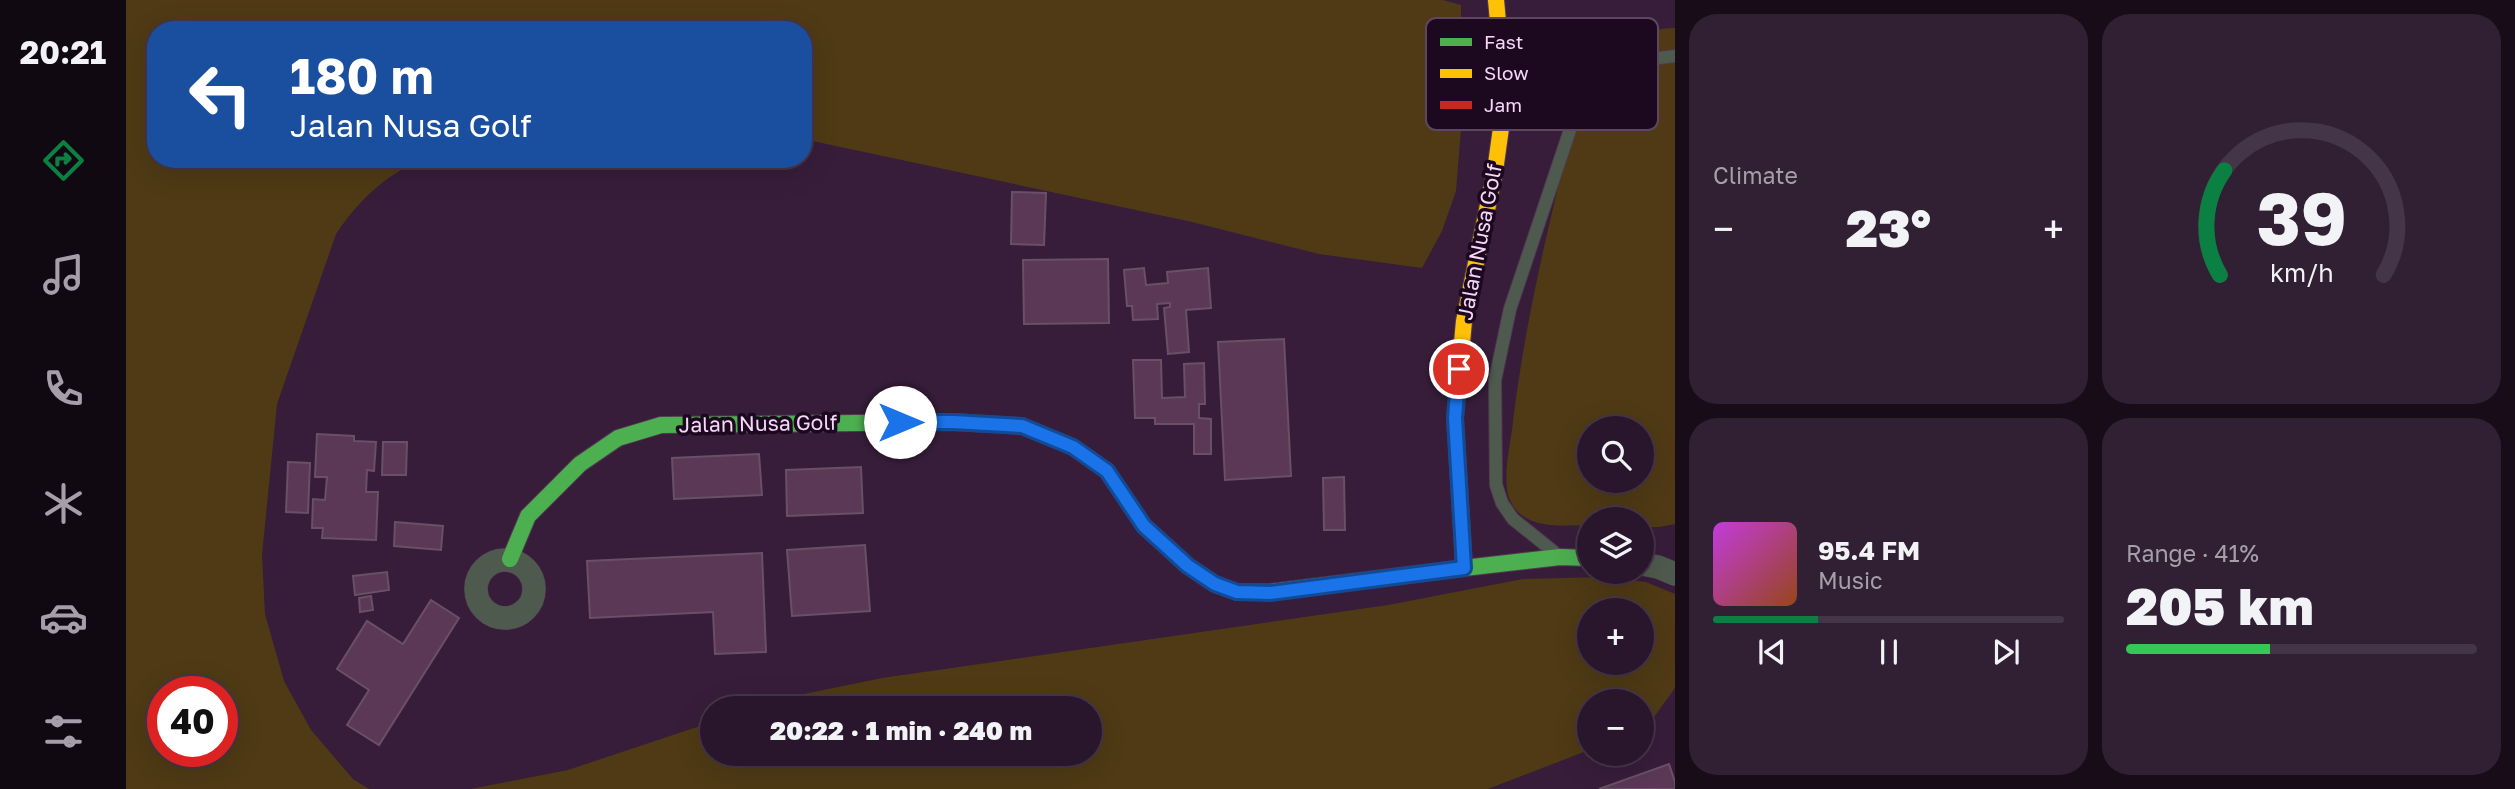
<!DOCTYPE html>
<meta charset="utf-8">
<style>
:root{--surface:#29162c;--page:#311f34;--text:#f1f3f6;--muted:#a59fa9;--line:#453548;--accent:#0b8043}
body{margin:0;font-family:"Golos Text",sans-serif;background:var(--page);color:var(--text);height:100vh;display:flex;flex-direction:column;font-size:26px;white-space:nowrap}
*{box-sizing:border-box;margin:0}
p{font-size:23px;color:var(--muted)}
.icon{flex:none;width:38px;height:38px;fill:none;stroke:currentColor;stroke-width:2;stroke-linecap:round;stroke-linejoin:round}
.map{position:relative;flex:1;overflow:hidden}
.sheet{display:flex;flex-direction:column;gap:14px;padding:14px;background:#170c18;width:840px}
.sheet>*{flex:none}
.guide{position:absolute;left:21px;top:21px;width:665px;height:147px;border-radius:28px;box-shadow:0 7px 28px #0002,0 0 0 2px var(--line);background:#1a4fa0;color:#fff;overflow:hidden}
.fabs{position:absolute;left:1451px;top:416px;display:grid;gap:14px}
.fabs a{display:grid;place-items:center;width:77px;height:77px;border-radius:50%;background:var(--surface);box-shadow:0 7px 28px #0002,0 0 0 2px var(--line);font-size:35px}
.speed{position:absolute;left:21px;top:676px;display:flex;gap:14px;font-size:35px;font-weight:700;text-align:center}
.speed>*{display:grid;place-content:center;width:91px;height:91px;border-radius:50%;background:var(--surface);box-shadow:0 7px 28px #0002,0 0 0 2px var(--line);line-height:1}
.speed .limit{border:10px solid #d22;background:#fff;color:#111}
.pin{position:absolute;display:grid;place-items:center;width:60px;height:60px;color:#fff;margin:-30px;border:4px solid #fff;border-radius:50%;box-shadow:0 2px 7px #0007}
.me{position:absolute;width:77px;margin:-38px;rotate:90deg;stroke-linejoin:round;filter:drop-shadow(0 0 5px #0008)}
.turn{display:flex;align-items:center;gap:24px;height:147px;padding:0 28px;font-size:32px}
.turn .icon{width:91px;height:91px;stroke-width:2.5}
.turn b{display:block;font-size:49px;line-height:60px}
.big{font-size:52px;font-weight:800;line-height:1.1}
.sheet .card{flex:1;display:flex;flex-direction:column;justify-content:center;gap:10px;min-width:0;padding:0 24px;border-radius:28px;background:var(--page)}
.sheet .dial{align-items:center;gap:0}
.dial svg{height:182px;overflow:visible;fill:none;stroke:var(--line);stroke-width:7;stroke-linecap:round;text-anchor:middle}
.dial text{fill:var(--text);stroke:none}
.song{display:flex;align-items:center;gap:21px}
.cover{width:84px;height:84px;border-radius:10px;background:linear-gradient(135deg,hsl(290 70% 55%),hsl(20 70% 35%))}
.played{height:7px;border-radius:4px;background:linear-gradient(90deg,var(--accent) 30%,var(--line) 30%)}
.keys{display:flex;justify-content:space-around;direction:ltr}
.heat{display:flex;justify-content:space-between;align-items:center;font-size:38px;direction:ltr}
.charge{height:10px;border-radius:5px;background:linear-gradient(90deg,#34c759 41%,var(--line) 0)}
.sheet .tiles{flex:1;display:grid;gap:14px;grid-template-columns:repeat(2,1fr)}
.trip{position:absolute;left:574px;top:696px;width:402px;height:70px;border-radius:35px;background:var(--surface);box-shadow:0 7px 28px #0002,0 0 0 2px var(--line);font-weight:800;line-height:70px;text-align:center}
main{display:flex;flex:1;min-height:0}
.dock{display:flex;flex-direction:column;width:126px;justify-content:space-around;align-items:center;background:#100912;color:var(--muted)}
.dock .icon{width:49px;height:49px}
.dock .selected{color:var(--accent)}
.dock b{font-size:32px;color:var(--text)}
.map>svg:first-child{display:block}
.green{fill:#4f3a15;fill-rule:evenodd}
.building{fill:#5a3856;stroke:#695065;stroke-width:2}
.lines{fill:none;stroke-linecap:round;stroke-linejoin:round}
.lane-casing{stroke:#503a52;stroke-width:14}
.street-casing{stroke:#503a52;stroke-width:24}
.fast-casing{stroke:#503a52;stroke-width:18}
.slow-casing{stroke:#503a52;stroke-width:18}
.jam-casing{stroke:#503a52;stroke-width:18}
.lane{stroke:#4f5a4e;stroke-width:12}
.street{stroke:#4f5a4e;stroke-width:23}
.fast{stroke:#4caf50;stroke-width:16}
.slow{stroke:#ffc107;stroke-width:16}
.jam{stroke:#c62828;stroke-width:16}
.route-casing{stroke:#114b97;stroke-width:18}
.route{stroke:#1a73e8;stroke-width:12}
.labels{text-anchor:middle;stroke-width:7;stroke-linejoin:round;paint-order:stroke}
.street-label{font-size:21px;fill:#f5d8f8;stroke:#1c091f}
.key{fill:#1c091f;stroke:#5d4760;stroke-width:2}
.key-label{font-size:19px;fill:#f5d8f8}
</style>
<main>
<nav class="dock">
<b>20:21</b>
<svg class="icon selected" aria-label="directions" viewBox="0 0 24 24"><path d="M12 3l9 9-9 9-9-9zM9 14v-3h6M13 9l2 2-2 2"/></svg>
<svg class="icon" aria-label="music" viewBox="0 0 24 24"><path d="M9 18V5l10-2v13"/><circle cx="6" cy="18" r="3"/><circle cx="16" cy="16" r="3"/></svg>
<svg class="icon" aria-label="phone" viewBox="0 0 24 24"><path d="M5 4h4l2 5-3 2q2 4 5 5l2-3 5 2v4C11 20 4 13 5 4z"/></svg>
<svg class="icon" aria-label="climate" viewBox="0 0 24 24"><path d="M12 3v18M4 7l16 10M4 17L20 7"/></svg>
<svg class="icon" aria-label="car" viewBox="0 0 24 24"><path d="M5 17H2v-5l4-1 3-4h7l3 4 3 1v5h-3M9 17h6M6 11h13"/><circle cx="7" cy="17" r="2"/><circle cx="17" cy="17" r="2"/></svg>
<svg class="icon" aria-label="filters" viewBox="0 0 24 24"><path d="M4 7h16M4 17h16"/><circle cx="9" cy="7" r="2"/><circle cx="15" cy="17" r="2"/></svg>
</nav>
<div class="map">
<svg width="1549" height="789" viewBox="0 0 1549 789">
<rect width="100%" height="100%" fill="#371d3a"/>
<!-- green -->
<g class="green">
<path d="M0,0h1317l18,5v124l-5,62 -14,40 -20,37 -103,-14 -127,-32 -389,-83v-109h-647v129h266c-39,18 -62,40 -86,75l-59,170 -15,151 3,59 19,67 27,49 42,49 16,10h-243zM37,691h59v60h-59z"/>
<path d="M1549,28v496l-16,3h-17v-7h-53v6c-27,-1 -62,4 -77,-22 -11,-18 -3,-54 0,-74 8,-71 22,-140 38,-209 7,-28 12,-56 20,-84 8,-25 19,-56 36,-77 20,-25 37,-31 69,-32zM1463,429h53v52h-53z"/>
<path d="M1476,577l44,5 29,12v94l-29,40 -4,1v-27h-53v48l-101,39h-1017l97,-19 144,-48v32h378v-45h-335l49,-15 78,-16 506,-73 135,-26zM1463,611h53v52h-53z"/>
</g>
<!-- building -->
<g class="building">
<path d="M886,192l34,1 -2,52 -33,-1z"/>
<path d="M982,259l1,64 -85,1 -1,-64z"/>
<path d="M1018,268l2,17 22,-2 -1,-11 41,-4 3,40 -25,2 3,42 -21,2 -4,-46 6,-1v-4l-13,1 1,15 -25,1 -1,-14h-5l-3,-36z"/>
<path d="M1158,339l7,137 -66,4 -7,-138z"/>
<path d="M1007,360h28l1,38 23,-1 -1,-33 20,-1 1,41h-6v14l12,1v35h-17v-30h-39v-6h-20z"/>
<path d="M191,434l37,2v5l22,1 -2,29 -7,-1 -1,22h12l-2,48 -54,-2 1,-10h-11l1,-29 12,1 2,-23h-12z"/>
<path d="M257,442h24l-1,33h-24z"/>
<path d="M633,454l3,41 -88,4 -2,-41z"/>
<path d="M162,462l22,1 -2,50 -22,-1z"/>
<path d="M735,467l2,46 -76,3 -1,-46z"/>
<path d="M1218,477l1,53h-21l-1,-52z"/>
<path d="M269,522l48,4 -2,24 -47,-4z"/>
<path d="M739,545l5,66 -78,5 -5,-66z"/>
<path d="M636,553l4,99 -51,2 -2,-42 -123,6 -3,-57z"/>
<path d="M261,572l2,18 -34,5 -2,-19z"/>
<path d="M245,596l2,14 -13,2 -1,-14z"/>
<path d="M305,600l28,18 -80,127 -32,-20 22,-35 -32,-21 30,-48 36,23z"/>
<path d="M1543,764l6,18v7h-76z"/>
</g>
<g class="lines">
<!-- lane casing -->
<g class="lane-casing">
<path id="lane" d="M1428,552l-41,-33 -11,-16 -6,-18 -1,-105 15,-71 64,-191 26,-35 37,-22 38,-5"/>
</g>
<!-- street casing -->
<g class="street-casing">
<g id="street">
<circle cx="379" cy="589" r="29"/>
<path d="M1516,564l16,3 17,7"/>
</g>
</g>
<!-- fast casing -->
<g class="fast-casing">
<g id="fast">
<path d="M1337,548l1,20 96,-11 29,1"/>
<path d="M384,559l18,-43 52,-52 38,-26 43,-13 292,-3 69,4"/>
<path d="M1144,592l194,-24"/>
</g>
</g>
<!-- slow casing -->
<g class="slow-casing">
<path id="slow" d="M1337,548l-8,-130 9,-97 31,-150 7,-50v-56l-6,-65"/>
</g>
<!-- jam casing -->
<g class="jam-casing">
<path id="jam" d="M896,426l51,21 34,24 37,55 44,40 27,18 22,8h33"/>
</g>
<!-- lane -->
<use href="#lane" class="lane"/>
<!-- street -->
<use href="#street" class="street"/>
<!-- fast -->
<use href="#fast" class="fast"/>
<!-- slow -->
<use href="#slow" class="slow"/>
<!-- jam -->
<use href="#jam" class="jam"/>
</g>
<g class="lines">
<!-- route casing -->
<g class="route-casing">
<path id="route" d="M774,422h53l69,4 51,21 34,24 37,55 44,40 27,18 22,8 33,1 194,-25 -9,-150 4,-49"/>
</g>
<!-- route -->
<use href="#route" class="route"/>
</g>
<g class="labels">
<!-- street labels -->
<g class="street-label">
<text transform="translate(1354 242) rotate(-79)" y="7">Jalan Nusa Golf</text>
<text transform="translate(632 424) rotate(-1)" y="7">Jalan Nusa Golf</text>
</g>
</g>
<!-- legend -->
<rect x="1300" y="18" width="232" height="112" rx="10" class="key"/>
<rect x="1314" y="38" width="32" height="8" fill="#4caf50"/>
<rect x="1314" y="69" width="32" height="9" fill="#ffc107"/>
<rect x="1314" y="101" width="32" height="8" fill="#c62828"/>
<g class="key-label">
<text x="1358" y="49">Fast</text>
<text x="1358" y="80">Slow</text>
<text x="1358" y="112">Jam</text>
</g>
</svg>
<div class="fabs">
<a><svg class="icon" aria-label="search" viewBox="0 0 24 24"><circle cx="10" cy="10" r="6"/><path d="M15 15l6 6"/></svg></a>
<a><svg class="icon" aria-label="layers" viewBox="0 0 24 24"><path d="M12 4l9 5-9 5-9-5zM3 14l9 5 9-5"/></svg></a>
<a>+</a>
<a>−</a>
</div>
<div class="speed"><div class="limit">40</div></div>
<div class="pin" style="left:1333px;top:369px;background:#d93025"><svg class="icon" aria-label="arrive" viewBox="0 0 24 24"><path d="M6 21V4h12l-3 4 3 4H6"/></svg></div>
<svg class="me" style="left:774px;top:422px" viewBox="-20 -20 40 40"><circle r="19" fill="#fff"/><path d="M0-13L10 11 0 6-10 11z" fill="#1a73e8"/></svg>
<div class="trip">20:22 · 1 min · 240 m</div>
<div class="guide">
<div class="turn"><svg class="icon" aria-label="left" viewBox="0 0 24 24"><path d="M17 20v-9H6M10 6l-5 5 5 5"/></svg><div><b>180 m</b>Jalan Nusa Golf</div></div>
</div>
</div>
<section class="sheet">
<div class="tiles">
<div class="card"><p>Climate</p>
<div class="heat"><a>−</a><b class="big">23°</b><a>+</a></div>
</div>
<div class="card dial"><svg viewBox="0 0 100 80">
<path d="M14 69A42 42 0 1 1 86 69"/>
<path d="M14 69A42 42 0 0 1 16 23" stroke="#0b8043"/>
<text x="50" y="56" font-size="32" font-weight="700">39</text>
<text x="50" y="72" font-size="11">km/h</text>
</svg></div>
<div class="card">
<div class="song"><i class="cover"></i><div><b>95.4 FM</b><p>Music</p></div></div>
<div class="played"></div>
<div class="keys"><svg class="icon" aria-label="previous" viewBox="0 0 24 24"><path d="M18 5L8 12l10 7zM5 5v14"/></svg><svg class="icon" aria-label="pause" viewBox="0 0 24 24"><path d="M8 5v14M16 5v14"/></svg><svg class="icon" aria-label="next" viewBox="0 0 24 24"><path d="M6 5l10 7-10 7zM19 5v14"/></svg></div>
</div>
<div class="card"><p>Range · 41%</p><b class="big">205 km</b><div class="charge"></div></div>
</div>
</section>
</main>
